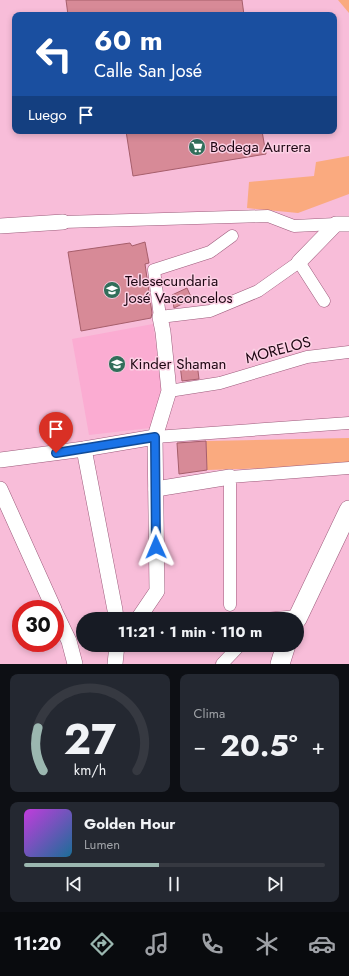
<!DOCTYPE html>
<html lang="es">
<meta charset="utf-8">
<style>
:root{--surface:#171b24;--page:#242831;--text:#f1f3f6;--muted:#9ea1a6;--line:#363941;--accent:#9bb7b0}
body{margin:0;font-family:Jost,sans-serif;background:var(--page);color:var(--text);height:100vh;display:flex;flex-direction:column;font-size:15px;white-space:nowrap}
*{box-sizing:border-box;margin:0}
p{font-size:13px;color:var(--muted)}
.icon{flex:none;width:22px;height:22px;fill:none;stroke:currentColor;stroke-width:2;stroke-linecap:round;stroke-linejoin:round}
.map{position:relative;height:664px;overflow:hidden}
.side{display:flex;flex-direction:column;gap:10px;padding:10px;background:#0d0f14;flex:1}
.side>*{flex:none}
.top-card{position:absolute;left:12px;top:12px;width:325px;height:122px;border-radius:8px;box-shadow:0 2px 6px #0003;background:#1a4fa0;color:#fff;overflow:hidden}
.speed{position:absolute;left:12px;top:600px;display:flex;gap:8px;font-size:20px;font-weight:700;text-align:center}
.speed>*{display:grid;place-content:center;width:52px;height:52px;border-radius:50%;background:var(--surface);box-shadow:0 2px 6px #0003;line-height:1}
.speed .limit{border:6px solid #d22;background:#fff;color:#111}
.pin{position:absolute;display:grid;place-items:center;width:34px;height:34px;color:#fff;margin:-41px -17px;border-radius:50% 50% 50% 0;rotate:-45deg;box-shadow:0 0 4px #0007}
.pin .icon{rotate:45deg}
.me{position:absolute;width:44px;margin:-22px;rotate:359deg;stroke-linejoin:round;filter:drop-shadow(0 0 3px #0008)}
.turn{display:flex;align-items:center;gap:14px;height:84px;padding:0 16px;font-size:18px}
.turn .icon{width:52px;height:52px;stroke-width:2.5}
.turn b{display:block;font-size:28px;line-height:34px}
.then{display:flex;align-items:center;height:38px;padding:0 16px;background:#0003;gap:8px;font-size:15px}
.big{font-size:30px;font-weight:700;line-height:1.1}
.side .card{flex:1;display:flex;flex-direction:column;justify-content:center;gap:6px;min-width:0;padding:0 14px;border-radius:8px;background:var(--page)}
.side .dial{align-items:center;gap:0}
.dial svg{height:104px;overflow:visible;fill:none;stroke:var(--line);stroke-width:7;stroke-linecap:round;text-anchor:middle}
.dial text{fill:var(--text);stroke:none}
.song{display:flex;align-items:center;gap:12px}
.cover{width:48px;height:48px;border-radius:6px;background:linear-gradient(135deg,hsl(290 70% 55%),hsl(200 70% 35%))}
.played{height:4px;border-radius:2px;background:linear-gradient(90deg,var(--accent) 45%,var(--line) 45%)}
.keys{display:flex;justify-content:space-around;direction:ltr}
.heat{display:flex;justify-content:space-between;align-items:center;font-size:22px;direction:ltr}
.side .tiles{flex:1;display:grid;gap:10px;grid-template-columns:1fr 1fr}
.card:last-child{grid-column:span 2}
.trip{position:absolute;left:76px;top:612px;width:228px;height:40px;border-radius:20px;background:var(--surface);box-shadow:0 2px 6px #0003;font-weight:700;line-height:40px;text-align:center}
.menu{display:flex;height:64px;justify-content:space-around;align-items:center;background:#090b0e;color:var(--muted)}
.menu .icon{width:28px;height:28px}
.menu .on{color:var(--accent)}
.menu b{font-size:18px;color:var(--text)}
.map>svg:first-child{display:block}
.built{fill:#fbacd2}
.green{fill:#faaa7f}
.building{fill:#d78a97;stroke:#a65e6b}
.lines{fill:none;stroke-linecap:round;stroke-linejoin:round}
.pedestrian-casing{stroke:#9c5b7b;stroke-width:13}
.minor-casing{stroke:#9c5b7b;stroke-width:16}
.tertiary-casing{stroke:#9c5b7b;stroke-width:20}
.pedestrian{stroke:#fff;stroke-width:12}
.minor{stroke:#fff;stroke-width:15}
.tertiary{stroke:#fff;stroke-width:19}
.route-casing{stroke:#114b97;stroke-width:10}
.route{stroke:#1a73e8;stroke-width:7}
.labels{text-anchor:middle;stroke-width:3;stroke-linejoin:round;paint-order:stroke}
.poi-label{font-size:15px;fill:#1d0612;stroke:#fcd0e4;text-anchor:start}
.street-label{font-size:15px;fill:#1d0612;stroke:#fcd0e4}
</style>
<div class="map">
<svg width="349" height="664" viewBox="0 0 349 664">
<rect width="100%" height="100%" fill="#f8bdd9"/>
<!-- built -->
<path class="built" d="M153,324l9,66 -12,38 -61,7 -17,-96z"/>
<!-- green -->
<g class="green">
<path d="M338,0h11v13z"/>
<path d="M349,156v38l-51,19 -51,-5 2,-26 65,-6 2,-14z"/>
<path d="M349,438v28l-142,4 -1,-29z"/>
</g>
<!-- building -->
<g class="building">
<path d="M66,0h176l2,15h-176z"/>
<path d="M126,131h136l4,23 -133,22z"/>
<path d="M145,242l4,21 -4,1 7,49 -1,5 -70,13 -13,-79 62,-9 2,3z"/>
<path d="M187,288l5,11 -18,9 -2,-13z"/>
<path d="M197,363l2,16 -17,2 -2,-16z"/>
<path d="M206,441l1,29 -28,4 -2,-31z"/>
</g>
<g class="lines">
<!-- pedestrian casing -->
<g class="pedestrian-casing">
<g id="pedestrian">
<path d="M63,222l205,-6 26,10 42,-2"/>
<path d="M232,236l-22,16 -56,18 6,47 50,-6 48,-20 41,-29 25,39"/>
<path d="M169,391l51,-8 87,-26 42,-5"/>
<path d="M155,437l194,-14"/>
<path d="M230,605v-128l119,-9"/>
<path d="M265,619l33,-3"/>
<path d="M222,664l18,-19"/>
</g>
</g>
<!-- minor casing -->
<g class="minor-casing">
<g id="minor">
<path d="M0,226l63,-4"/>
<path d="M299,262l37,-38h13"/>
<path d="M84,449l31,161 1,9"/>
<path d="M0,460l84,-11 71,-12"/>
<path d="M0,489l54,120"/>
<path d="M156,489l74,-12"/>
<path d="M55,612l14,29 6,23"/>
<path d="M138,619l19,-28 -2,-154 14,-46 -6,-59 -3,-15"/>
<path d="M115,664l2,-19"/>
</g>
</g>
<!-- tertiary casing -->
<g class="tertiary-casing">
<g id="tertiary">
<path d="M297,619l52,-109"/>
<path d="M280,664l6,-19"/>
</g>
</g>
<!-- pedestrian -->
<use href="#pedestrian" class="pedestrian"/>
<!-- minor -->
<use href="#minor" class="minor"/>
<!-- tertiary -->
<use href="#tertiary" class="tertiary"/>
</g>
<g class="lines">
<!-- route casing -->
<g class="route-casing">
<path id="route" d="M56,453l99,-16 1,110"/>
</g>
<!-- route -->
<use href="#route" class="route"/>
</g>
<!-- icons -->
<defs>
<g id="supermarket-disc" transform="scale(0.9)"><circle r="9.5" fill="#316e5a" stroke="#fcd0e4"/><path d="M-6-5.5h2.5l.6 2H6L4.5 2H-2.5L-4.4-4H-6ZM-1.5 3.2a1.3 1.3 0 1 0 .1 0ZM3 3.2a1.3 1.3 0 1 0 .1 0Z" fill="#fff"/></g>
<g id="school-disc" transform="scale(0.9)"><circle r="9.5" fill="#316e5a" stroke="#fcd0e4"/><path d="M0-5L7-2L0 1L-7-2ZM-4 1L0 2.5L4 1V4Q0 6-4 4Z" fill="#fff"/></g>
</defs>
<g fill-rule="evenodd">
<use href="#supermarket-disc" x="197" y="147"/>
<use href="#school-disc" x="112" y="290"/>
<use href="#school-disc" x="117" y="364"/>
</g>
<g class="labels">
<!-- poi labels -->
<g class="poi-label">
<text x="210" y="152">Bodega Aurrera</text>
<text x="125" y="286">Telesecundaria<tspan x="125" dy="17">José Vasconcelos</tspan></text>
<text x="130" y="369">Kinder Shaman</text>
</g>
<!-- street labels -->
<g class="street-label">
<text transform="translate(278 350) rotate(-15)" y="5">MORELOS</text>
</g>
</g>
</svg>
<div class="speed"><div class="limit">30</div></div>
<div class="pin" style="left:56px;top:453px;background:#d93025"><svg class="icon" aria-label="arrive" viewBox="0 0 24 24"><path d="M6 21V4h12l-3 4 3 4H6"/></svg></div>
<svg class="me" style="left:156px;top:547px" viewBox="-20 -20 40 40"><path d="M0-17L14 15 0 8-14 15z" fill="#1a73e8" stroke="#fff" stroke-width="4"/></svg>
<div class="trip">11:21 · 1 min · 110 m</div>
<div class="top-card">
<div class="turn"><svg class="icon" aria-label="left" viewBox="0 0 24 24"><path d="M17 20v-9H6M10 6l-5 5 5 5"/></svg><div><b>60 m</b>Calle San José</div></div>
<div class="then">Luego<svg class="icon" aria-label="arrive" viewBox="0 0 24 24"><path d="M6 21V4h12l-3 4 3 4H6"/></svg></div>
</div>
</div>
<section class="side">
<div class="tiles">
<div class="card dial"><svg viewBox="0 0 100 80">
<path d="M14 69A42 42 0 1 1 86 69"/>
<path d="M14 69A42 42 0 0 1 10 36" stroke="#9bb7b0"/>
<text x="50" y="56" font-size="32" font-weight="700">27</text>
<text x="50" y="72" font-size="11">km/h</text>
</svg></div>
<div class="card"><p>Clima</p>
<div class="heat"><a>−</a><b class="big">20.5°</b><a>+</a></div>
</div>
<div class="card">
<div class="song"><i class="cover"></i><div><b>Golden Hour</b><p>Lumen</p></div></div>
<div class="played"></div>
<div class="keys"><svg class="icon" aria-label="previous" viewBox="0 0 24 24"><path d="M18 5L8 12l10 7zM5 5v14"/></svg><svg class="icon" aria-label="pause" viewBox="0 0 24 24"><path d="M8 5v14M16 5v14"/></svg><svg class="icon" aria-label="next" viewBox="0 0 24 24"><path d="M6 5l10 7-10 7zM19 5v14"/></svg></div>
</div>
</div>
</section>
<nav class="menu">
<b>11:20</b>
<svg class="icon on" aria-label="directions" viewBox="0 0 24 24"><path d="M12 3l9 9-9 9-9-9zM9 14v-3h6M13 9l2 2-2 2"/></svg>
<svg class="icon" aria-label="music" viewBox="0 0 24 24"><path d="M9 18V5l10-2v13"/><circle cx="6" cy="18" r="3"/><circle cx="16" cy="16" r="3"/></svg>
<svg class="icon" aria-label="phone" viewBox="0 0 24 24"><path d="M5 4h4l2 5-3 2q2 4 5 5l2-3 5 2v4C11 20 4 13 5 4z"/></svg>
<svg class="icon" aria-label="climate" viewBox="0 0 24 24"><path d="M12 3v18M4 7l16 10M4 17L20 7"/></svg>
<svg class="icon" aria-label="car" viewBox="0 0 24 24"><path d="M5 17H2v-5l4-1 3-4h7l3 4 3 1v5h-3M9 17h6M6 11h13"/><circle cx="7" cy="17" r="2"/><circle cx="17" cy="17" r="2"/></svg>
</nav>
